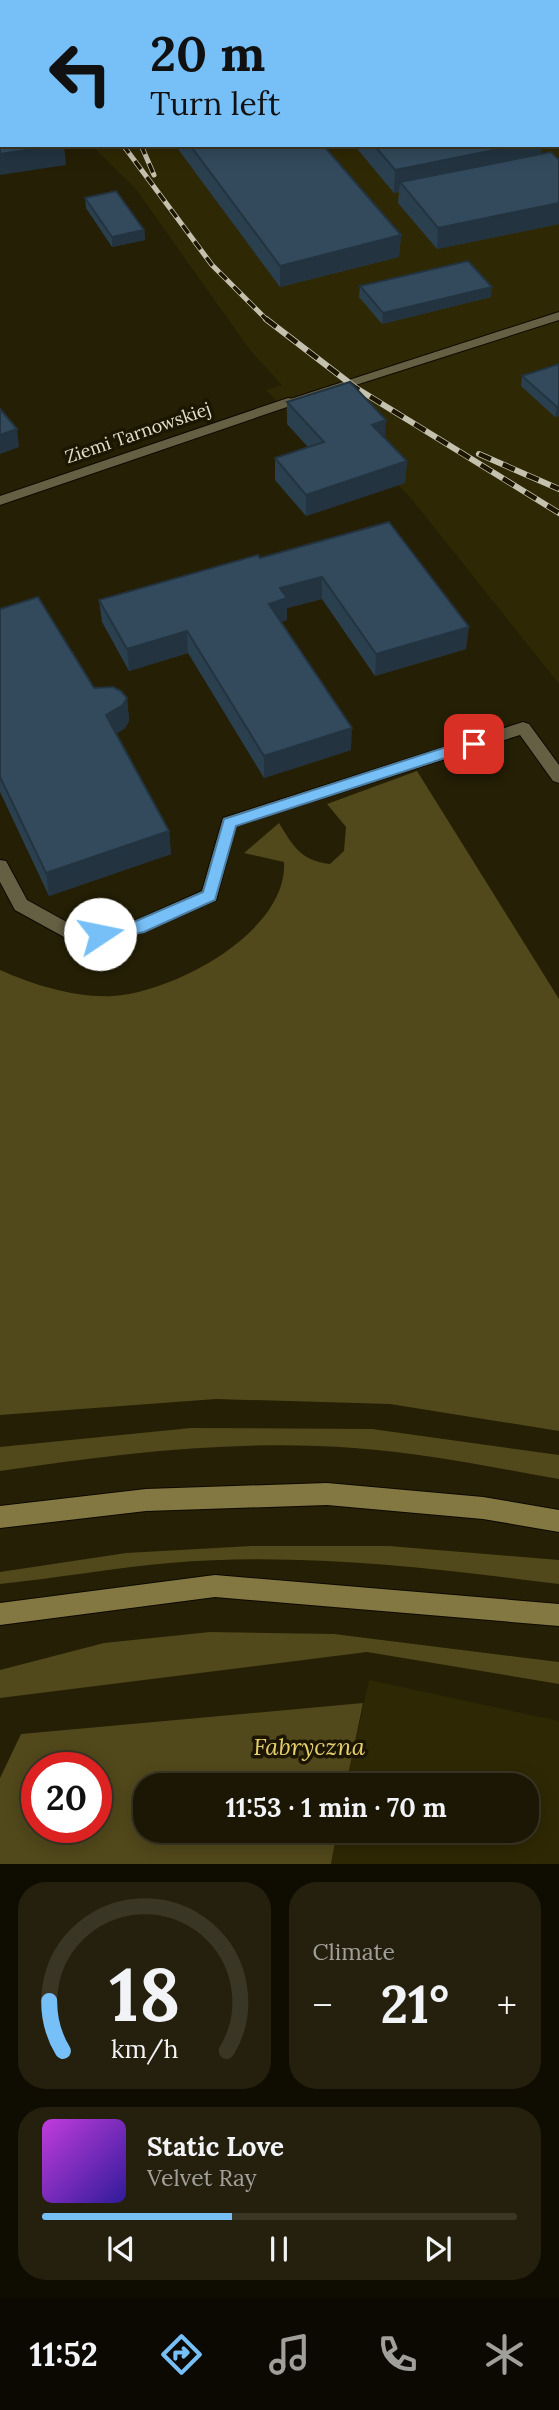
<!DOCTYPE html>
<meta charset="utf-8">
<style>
:root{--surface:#1c1704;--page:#25200e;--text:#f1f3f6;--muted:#a09f9a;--line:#3a3626;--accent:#76c0f7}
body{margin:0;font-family:Lora,serif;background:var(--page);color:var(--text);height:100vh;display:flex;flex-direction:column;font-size:26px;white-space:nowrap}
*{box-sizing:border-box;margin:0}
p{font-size:23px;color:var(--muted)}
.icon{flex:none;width:38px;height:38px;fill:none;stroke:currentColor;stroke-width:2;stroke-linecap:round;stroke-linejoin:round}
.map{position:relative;height:1864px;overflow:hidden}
.side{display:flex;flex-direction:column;gap:18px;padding:18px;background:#0f0d02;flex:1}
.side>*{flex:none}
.guide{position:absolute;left:0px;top:0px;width:560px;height:147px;box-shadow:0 4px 18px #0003,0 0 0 2px var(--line);background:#76c0f7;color:#111;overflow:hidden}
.speed{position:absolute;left:21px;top:1752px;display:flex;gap:14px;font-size:35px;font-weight:700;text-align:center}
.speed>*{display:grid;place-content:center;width:91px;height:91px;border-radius:50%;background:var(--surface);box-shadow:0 4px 18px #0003,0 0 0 2px var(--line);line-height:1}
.speed .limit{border:10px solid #d22;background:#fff;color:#111}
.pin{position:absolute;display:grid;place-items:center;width:60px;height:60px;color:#fff;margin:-30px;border-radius:14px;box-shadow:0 4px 10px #0006}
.me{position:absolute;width:77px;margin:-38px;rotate:79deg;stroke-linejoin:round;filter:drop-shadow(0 0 5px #0008)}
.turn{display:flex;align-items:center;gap:24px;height:147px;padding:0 35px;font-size:32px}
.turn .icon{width:91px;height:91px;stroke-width:2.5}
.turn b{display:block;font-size:49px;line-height:60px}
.big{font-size:52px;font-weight:700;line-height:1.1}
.side .tile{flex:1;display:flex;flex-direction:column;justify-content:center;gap:10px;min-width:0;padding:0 24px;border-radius:28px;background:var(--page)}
.side .dial{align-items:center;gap:0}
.dial svg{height:182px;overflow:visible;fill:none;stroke:var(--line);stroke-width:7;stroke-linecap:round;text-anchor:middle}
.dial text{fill:var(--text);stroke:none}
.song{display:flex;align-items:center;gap:21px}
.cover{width:84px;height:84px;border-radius:10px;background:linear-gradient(135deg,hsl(290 70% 55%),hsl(250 70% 35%))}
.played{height:7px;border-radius:4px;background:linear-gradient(90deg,var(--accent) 40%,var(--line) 40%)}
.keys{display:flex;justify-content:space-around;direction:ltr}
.heat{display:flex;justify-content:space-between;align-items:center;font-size:38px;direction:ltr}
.side .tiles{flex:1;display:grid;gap:18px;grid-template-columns:1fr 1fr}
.tile:last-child{grid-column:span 2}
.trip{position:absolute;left:133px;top:1773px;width:406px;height:70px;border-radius:28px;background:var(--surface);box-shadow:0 4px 18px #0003,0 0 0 2px var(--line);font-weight:700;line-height:70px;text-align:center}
.dock{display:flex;height:112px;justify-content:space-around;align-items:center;background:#0b0902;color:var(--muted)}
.dock .icon{width:49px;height:49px}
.dock .current{color:var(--accent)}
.dock b{font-size:32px;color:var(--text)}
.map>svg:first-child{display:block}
.built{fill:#2f2804}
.green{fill:#51481b;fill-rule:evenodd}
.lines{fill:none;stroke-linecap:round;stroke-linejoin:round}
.lane-casing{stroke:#0e0900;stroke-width:2}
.street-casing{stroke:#0e0900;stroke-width:2}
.secondary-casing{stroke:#0e0900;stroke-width:2}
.lane{fill:#655f43;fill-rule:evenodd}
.street{fill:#655f43;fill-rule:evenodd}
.secondary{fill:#837842;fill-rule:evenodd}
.rail-far1-casing{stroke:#c4c1af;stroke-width:5}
.rail-casing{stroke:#c4c1af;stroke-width:6}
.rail-far1{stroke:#1c1600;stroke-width:3.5;stroke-dasharray:10;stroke-linecap:butt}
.rail{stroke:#1c1600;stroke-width:4.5;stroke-dasharray:13;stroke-linecap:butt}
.wall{fill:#2b404f}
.shaded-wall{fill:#233440}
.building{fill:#324a5c;stroke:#233440;stroke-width:2}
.route{fill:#76c0f7;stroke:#4d7da1;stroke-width:2}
.labels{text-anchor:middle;stroke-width:7;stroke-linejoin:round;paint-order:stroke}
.far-street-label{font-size:18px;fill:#e2dfcf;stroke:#1c1600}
.near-park-label{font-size:24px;font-style:italic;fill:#e5d06e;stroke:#1c1600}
</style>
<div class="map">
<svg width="559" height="1864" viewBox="0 0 559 1864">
<rect width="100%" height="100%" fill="#251f05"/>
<!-- built -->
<g class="built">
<path d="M0,0h559v684l-149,-187 -88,-89 -32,7 -24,-25 16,-5 -32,-35 -115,-162 -44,-43h467v-143l-556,1z"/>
<path d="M369,1680l190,41v143h-228l6,-33 190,-1v-45h-181z"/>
</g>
<!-- green -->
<g class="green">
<path d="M417,771l142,228v432l-169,-27 -174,-5 -216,16v-445c34,15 75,28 113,26 61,-4 175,-64 171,-134l-40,-9 35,-30c14,23 22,38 51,41l14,-13 2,-24 -19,-23z"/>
<path d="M191,1428l181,1 187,26v24c-68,-12 -135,-26 -205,-31 -118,-9 -237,6 -354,23v-24z"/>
<path d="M251,1546h138l170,14v24c-127,-16 -261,-32 -389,-21 -57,5 -113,15 -170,21v-12l126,-19z"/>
<path d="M210,1632l124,2 225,28v22l-192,-32 -367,46v-28l104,-27z"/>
<path d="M363,1703l-17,82h-201v45l192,1 -6,33h-331v-86l21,-44zM37,1768h59v59h-59z"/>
</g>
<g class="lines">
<!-- lane casing -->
<g class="lane-casing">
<g id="lane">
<path d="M559,312v8l-266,85h-10l-2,-3z"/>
<path d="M523,722l6,2 30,41v18l-6,-2 -33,-46 -284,91 -20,74 -72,32 -63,13 -6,-2 -60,-33 -15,-28v-22l6,1 21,39 56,31 52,-10 67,-30 21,-73z"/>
</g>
</g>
<!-- street casing -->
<g class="street-casing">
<path id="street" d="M288,398l5,1v6l-293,100v-9z"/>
</g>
<!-- secondary casing -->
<g class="secondary-casing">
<g id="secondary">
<path d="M327,1483l156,14 76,13v22l-76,-13 -156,-14 -181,6 -146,17v-22l146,-17z"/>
<path d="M215,1575l344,29v22l-344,-29 -215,28v-22z"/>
</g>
</g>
<!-- lane -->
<use href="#lane" class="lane"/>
<!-- street -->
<use href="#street" class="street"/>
<!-- secondary -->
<use href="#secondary" class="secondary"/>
<!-- rail-far1 casing -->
<g class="rail-far1-casing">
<g id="rail-far1">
<path d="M47,0l2,2"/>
<path d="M123,145l89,120 56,56"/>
<path d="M141,145l13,30"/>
</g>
</g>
<!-- rail casing -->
<g class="rail-casing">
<g id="rail">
<path d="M266,319l90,69 203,125"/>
<path d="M479,454l80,35"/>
</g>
</g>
<!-- rail-far1 -->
<use href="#rail-far1" class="rail-far1"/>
<!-- rail -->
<use href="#rail" class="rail"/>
</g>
<!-- wall -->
<g class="wall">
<path d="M103,0h99v1l-99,1z"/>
<path d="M467,0h92v91l-1,-89h-91z"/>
<path d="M175,145h148l78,90 -2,22 -119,30z"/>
<path d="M354,145h188l-1,9 18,6v64l-122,25 -39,-46 1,-11 -5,1z"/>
<path d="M85,198l59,32 1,10 -33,7 -26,-39z"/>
<path d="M360,286l131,11 -109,27 -23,-27z"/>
<path d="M559,364v52l-4,1 -34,-31 1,-10z"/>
<path d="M287,402l98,36 22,23 -2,22 -99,33 -31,-36v-22l33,-11 -21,-23z"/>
<path d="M389,522l77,127 -91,27 -53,-77 -35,9v12l-6,2 70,128 -87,28 -76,-125 -59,18 -27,-49 -3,-22 161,-42z"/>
<path d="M0,609l94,79 33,10 2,23 -4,7 -9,6 53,97 2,23 -122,42 -49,-104z"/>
</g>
<!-- shaded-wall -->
<g class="shaded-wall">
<path d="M131,0h71v1l-81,1z"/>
<path d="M58,145h6l2,20 -66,10v-21z"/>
<path d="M519,145h23l-3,18 -139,19 -1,10 -5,1 1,-23z"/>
<path d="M559,203v21l-122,25 1,-21z"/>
<path d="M144,230l1,10 -33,7v-10z"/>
<path d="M401,235l-2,22 -119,30v-21z"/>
<path d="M492,287l-1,10 -109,27 1,-11z"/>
<path d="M559,406v10l-4,1 2,-10z"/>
<path d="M386,420l-1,22 -13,-17z"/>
<path d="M17,429l2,18 -19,7v-19z"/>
<path d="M407,461l-2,22 -99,33v-21z"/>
<path d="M322,577v22l-35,9v12l-18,6v-22l11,-16z"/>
<path d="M469,627l-3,22 -91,27 1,-22z"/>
<path d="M187,631l1,22 -59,18 -2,-22z"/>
<path d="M127,698l2,23 -4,7 -17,11 -2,-24z"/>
<path d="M352,728l-1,22 -87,28v-22z"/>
<path d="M169,831l2,23 -122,42 -3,-23z"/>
</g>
<!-- building -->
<g class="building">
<path d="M115,0h16l-10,2h-5z"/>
<path d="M389,0h32l2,2h-43z"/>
<path d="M482,0h77v67l-1,-65h-74z"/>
<path d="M0,122h2v23h56l-58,9z"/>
<path d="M190,145h133l78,90 -121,31z"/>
<path d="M374,145h145l-124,25z"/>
<path d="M551,152l8,8v43l-121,25 -38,-46z"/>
<path d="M116,191l28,39 -32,7 -27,-39z"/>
<path d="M468,261l24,26 -109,26 -23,-27z"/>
<path d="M559,364v42l-2,1 -35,-31z"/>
<path d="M350,382l36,38 -14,5 35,36 -101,34 -31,-37 49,-16 -37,-40z"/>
<path d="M0,409l17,20 -17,6z"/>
<path d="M389,522l80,105 -93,27 -54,-77 -42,11 7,10 -18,6 83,124 -88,28 -77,-125 -60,18 -28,-49 159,-45 2,3z"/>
<path d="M38,597l56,91 19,-1 8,4 6,7 -4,7 -17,10 63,116 -123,42 -46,-96v-168z"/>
</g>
<!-- route -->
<path class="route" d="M474,738l5,2v7l-243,79 -21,74 -71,32 -44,9 -8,-7 8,-6 36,-7 67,-29 21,-73z"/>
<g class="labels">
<!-- far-street labels -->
<g class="far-street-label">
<text transform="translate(138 433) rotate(-19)" y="6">Ziemi Tarnowskiej</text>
</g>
<!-- near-park labels -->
<g class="near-park-label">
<text x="309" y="1755">Fabryczna</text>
</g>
</g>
</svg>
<div class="speed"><div class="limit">20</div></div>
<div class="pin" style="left:474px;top:744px;background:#d93025"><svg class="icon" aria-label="arrive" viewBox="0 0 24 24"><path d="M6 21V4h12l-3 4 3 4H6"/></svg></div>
<svg class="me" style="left:100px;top:934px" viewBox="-20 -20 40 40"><circle r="19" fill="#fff"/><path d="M0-13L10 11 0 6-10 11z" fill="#76c0f7"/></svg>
<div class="trip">11:53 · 1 min · 70 m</div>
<div class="guide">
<div class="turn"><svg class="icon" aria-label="left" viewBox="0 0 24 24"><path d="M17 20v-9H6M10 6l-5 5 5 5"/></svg><div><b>20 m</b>Turn left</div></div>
</div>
</div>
<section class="side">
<div class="tiles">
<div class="tile dial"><svg viewBox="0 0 100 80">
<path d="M14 69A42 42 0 1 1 86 69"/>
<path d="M14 69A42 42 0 0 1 8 47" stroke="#76c0f7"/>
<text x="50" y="56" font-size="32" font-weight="700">18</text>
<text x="50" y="72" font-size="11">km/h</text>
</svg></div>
<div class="tile"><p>Climate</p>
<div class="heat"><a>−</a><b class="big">21°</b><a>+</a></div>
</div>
<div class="tile">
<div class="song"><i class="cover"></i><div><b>Static Love</b><p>Velvet Ray</p></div></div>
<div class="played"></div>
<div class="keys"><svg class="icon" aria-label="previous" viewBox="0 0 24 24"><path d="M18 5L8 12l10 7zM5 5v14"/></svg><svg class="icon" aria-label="pause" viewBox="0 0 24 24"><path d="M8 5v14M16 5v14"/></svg><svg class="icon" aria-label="next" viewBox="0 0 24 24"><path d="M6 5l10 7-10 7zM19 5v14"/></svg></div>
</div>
</div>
</section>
<nav class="dock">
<b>11:52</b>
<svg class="icon current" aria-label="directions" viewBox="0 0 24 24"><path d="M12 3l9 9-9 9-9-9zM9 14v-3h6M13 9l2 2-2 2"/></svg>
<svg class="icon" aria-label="music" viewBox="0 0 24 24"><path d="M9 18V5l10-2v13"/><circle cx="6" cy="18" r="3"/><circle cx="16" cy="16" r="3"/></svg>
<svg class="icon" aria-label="phone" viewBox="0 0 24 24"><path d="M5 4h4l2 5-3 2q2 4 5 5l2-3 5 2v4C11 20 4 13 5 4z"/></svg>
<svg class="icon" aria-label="climate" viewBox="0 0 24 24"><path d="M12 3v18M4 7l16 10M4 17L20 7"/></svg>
</nav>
